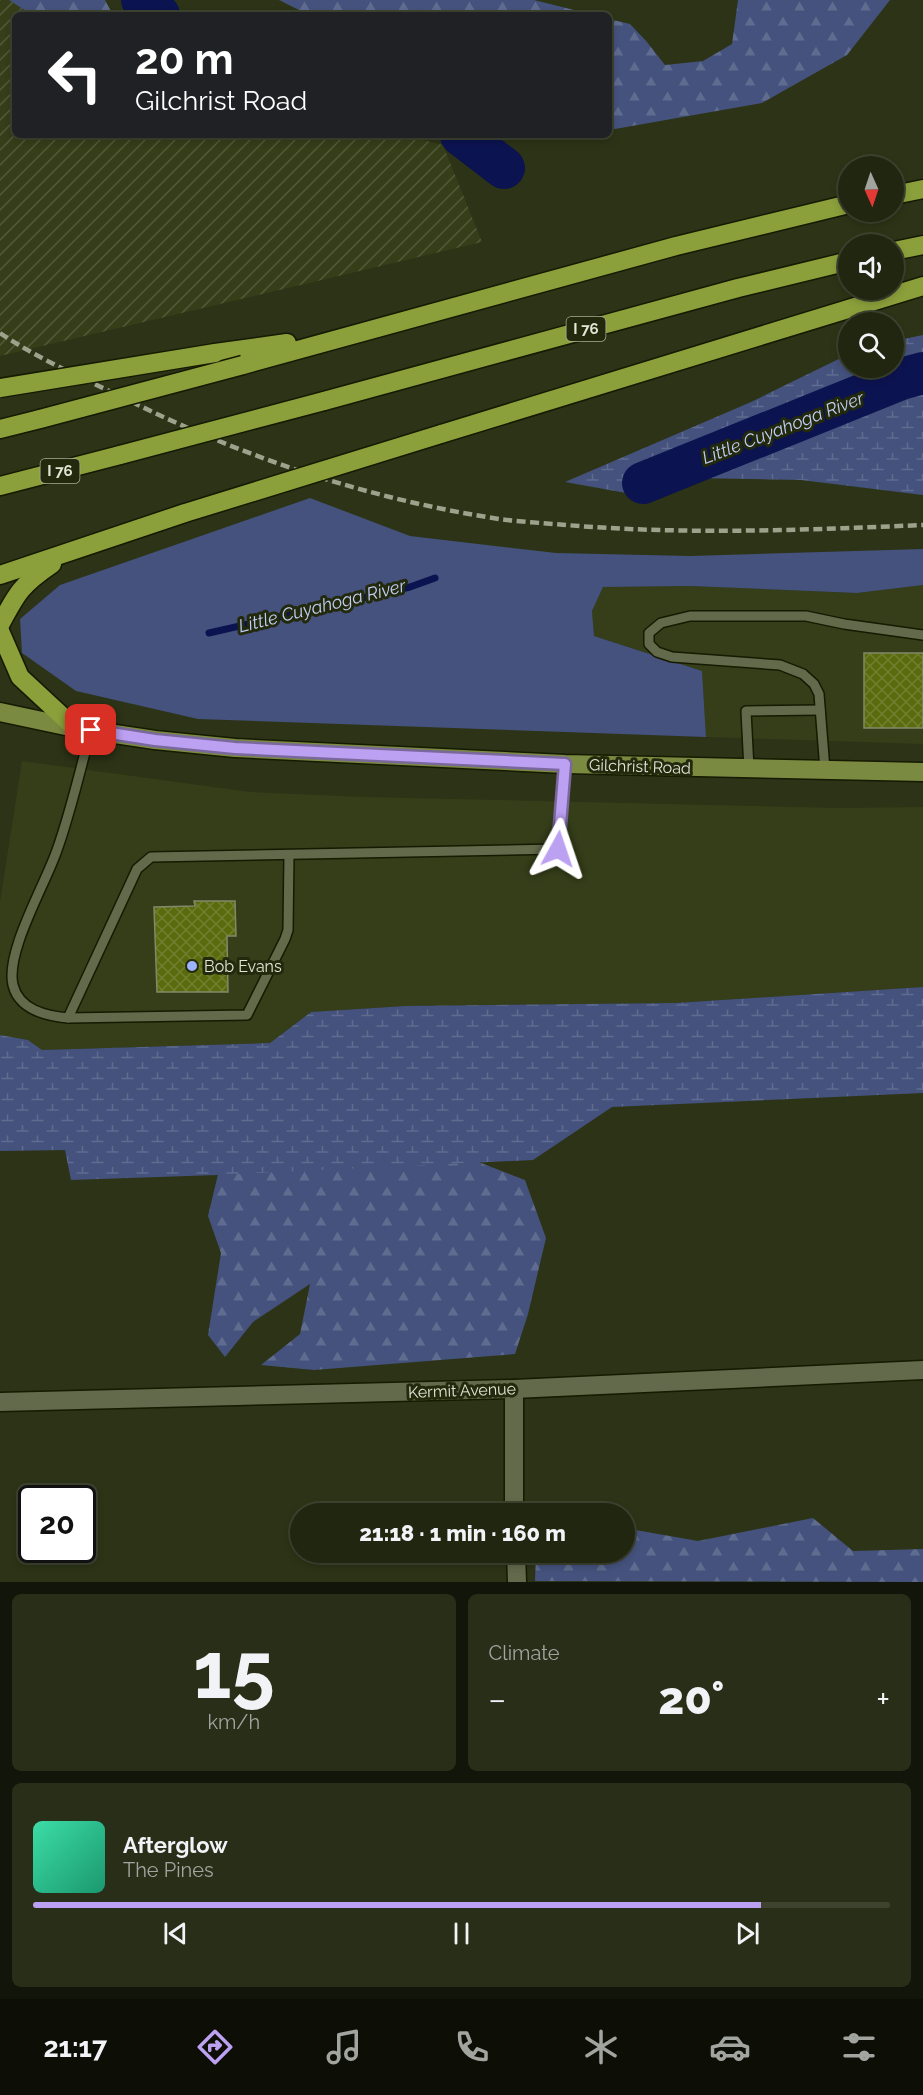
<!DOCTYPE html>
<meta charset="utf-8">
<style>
:root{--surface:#212610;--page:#292e19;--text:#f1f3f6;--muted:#a2a59f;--line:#3e4330;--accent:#bca0f2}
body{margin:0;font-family:Raleway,sans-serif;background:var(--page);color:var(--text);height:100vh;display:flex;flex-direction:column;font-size:22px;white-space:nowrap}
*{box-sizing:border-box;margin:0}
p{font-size:20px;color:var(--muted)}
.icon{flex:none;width:33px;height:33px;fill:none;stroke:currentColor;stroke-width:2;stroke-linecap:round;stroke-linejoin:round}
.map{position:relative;height:1582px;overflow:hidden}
.panel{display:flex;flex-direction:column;gap:12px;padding:12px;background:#121509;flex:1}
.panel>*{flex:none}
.top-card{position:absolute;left:12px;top:12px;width:600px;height:126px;border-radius:9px;box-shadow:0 3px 9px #0003,0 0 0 2px var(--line);background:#202124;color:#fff;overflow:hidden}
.needle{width:39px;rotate:177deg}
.controls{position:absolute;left:838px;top:156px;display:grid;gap:12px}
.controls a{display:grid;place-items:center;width:66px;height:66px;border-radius:50%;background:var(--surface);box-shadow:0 3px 9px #0003,0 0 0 2px var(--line);font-size:30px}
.speed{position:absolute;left:18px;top:1485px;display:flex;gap:12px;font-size:30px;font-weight:700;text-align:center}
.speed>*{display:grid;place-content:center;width:78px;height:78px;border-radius:50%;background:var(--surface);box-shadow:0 3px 9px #0003,0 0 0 2px var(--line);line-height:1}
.speed .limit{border:3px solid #111;border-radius:9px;background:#fff;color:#111}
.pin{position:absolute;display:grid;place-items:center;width:51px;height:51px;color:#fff;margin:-26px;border-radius:12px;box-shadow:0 3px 9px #0006}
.me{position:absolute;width:66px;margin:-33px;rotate:5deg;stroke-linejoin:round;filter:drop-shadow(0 0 4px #0008)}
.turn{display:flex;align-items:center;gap:21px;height:126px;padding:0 24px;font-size:27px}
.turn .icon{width:78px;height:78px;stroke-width:2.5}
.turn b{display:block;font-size:42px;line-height:51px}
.big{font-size:45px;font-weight:800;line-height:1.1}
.panel .widget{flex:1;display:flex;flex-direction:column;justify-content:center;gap:9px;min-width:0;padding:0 21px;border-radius:9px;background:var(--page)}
.panel .dial{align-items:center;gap:0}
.dial b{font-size:78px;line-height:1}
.song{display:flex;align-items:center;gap:18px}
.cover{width:72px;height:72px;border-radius:9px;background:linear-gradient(135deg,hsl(160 70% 55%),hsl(160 70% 35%))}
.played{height:6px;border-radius:3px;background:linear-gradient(90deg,var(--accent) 85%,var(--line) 85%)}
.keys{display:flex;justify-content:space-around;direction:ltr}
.heat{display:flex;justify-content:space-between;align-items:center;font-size:33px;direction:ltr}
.panel .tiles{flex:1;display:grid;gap:12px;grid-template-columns:1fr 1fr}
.widget:last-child{grid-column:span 2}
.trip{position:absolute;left:290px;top:1503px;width:345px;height:60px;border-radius:30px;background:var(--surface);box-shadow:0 3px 9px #0003,0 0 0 2px var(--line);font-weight:800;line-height:60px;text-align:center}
.dock{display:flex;height:96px;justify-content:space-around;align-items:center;background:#0d0f06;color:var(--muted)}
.dock .icon{width:42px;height:42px}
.dock .active{color:var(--accent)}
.dock b{font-size:27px;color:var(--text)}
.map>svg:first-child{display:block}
.built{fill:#353e19}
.industrial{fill:url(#industrial-furrows)}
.grass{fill:#44527d}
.forest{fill:url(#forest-firs)}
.wetland{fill:url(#wetland-marsh)}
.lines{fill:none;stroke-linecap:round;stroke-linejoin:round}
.stream{stroke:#0c1351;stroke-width:7}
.river{stroke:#0c1351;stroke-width:42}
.building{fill:url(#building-cross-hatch);stroke:#81896a;stroke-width:1.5}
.lane-casing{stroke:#151a01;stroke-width:12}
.street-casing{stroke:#151a01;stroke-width:21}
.primary-casing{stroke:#151a01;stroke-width:21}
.highway-casing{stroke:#151a01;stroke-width:21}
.lane{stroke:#626a4b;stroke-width:9}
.street{stroke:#626a4b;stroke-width:18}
.primary{stroke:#7b8a41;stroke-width:18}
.highway{stroke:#8ba03b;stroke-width:18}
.rail{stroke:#9ca28c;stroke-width:4.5;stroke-dasharray:9 4.5;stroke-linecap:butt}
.highway-bridge-casing{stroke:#151a01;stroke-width:21;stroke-linecap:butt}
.highway-bridge{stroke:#8ba03b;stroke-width:18}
.route-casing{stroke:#7a689d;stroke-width:15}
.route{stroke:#bca0f2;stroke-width:10}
.poi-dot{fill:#9cb4fd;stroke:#23290c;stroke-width:2}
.labels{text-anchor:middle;stroke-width:6;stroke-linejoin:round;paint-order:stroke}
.shield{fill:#23290c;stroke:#a8ad99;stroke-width:1.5}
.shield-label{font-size:15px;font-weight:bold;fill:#e1e6d5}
.street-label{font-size:16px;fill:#e1e6d5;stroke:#23290c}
.poi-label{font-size:16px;fill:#e1e6d5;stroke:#23290c;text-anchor:start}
.water-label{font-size:18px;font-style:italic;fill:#c1cef6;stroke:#23290c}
</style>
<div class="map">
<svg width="923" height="1582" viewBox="0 0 923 1582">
<defs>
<pattern id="industrial-furrows" width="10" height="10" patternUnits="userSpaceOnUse" patternTransform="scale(1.5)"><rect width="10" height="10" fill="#353e19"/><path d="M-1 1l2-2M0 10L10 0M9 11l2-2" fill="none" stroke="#525a3a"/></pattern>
<pattern id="forest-firs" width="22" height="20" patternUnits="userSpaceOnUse" patternTransform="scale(1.5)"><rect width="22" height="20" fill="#44527d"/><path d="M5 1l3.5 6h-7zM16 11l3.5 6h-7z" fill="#5f6b8f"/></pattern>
<pattern id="wetland-marsh" width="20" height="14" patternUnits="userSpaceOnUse" patternTransform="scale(1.5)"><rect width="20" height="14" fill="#44527d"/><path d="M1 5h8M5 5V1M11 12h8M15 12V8" fill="none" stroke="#5f6b8f"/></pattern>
<pattern id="building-cross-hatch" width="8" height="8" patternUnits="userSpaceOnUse" patternTransform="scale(1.5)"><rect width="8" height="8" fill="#5a6b0e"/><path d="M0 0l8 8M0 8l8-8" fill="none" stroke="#718030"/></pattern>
</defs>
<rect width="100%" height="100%" fill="#2c3316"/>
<!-- built -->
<g class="built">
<path d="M923,585v159l-217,-7 -4,-66 -108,-35 -2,-25 11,-24 87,-1 167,7z"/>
<path d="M22,761l228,31 115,5 474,11 84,-1v180l-248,16 -270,3 -94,6 -41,31 -228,7 -14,-10 -28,-5v-133z"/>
</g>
<!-- industrial -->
<path class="industrial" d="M0,0h9l23,15h-17v120h389l39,10 39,97 -482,114z"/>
<!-- grass -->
<path class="grass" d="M310,498l100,38 146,17 134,3 233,-7v36l-66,8 -167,-7 -87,1 -11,24 2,25 108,35 4,66 -508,-18 -122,-28 -54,-38 -2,-34 40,-34z"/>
<!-- forest -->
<g class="forest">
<path d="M9,0h96l8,15h-81z"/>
<path d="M279,0h255l60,15h-285z"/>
<path d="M738,0h152l-43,55 -85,48 -147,26 -6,-1v-109l21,5 17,18 18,23 38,-4 29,-17z"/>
<path d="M463,1156l62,24 21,58 -18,76 -13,40 -201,16 -53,-5 39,-31 10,-50 -57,38 -28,35 -17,-22 13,-82 -13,-37 12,-50z"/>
<path d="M813,1518l40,33 70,-2v33l-388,-1 1,-28 88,-1v-24l74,13z"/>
</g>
<!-- wetland -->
<g class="wetland">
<path d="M923,335v160l-122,-15 -108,-2 -50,18 -78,-14 186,-80 98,-48v14h45v-27z"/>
<path d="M923,987v106l-311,14 -79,53 -316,15 -146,5 -6,-30 -65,1v-116l28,5 14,10 228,-7 41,-31 94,-6 270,-3z"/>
</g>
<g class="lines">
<!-- stream -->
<g class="stream">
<path d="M643,483l7,-3"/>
<path d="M209,633l201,-46 25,-9"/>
</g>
<!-- river -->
<g class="river">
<path d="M142,0l17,15"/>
<path d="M461,135l43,33"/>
<path d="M643,483l258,-104 22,-6"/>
</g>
</g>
<!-- building -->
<g class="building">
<rect x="864" y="653" width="59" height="75"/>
<path d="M194,901h41l1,35h-9l1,56h-71l-3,-85 41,-1z"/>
</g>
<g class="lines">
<!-- lane casing -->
<g class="lane-casing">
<g id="lane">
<path d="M91,730c-11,40 -20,81 -34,120 -11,33 -52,102 -44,135 6,25 33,31 55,33l179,-3 38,-76 3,-9 1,-75"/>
<path d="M749,769l-3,-58 74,-1"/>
<path d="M825,770l-6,-76 -5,-10 -11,-10 -23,-9 -108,-8 -15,-5 -8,-8v-11l12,-10 29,-7h116l38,8 79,11"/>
<path d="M68,1018l69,-149 14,-12 407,-8 7,-85"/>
</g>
</g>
<!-- street casing -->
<g class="street-casing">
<g id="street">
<path d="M514,1389v125"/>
<path d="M0,1402l514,-13 409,-19"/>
<path d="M516,1552l1,30"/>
</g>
</g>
<!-- primary casing -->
<g class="primary-casing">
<path id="primary" d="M0,712l75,16 80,12 80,8 330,16 358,8"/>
</g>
<!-- highway casing -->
<g class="highway-casing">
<g id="highway">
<path d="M894,195l29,-6"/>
<path d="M894,251l29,-6"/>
<path d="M215,353l72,-10"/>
<path d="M243,365l433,-119 173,-42"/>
<path d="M324,401l414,-113 111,-27"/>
<path d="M0,429l40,-10"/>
<path d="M441,434l482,-148"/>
<path d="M0,486l120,-31"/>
<path d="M0,575l185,-62"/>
<path d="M0,625c17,-32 21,-40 52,-61"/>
<path d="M0,631l20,46 55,51"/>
</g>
</g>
<!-- lane -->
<use href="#lane" class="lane"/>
<!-- street -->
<use href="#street" class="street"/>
<!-- primary -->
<use href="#primary" class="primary"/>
<!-- highway -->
<use href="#highway" class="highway"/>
<!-- rail -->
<path class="rail" d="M0,333c40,27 85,46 128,67 117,58 241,99 371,119 22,3 45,4 67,6 119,10 238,5 357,0"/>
<!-- highway-bridge casing -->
<g class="highway-bridge-casing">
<g id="highway-bridge">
<path d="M0,388l215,-35"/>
<path d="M40,419l203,-54"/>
<path d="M120,455l204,-54"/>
<path d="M185,513l256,-79"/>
</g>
</g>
<!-- highway-bridge -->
<use href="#highway-bridge" class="highway-bridge"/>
</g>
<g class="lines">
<!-- route casing -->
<g class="route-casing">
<path id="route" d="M91,730l64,10 80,8 330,16 -7,85"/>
</g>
<!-- route -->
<use href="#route" class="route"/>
</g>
<!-- markers -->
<circle class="poi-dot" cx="192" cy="966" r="6"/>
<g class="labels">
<!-- shield labels -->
<g class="shield">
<rect x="566.5" y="317" width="39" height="24" rx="4.5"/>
<rect x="40.5" y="459" width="39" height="24" rx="4.5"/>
</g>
<g class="shield-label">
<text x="586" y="334">I 76</text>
<text x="60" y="476">I 76</text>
</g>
<!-- street labels -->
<g class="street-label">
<text transform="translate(640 766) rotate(2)" y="6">Gilchrist Road</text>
<text transform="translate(462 1390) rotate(-2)" y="6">Kermit Avenue</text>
</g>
<!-- poi labels -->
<g class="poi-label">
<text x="204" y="972">Bob Evans</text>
</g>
<!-- water labels -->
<g class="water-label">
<text transform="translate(783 428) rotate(-21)" y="6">Little Cuyahoga River</text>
<text transform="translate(322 606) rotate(-14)" y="6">Little Cuyahoga River</text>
</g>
</g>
</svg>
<div class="controls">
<a><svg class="needle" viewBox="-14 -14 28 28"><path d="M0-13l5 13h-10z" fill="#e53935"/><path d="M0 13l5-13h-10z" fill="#a2a59f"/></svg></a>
<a><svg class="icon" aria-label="sound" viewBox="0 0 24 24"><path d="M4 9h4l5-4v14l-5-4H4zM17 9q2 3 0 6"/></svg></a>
<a><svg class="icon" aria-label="search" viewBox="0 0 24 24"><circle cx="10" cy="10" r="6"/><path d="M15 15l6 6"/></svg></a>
</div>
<div class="speed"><div class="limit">20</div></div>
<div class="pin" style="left:91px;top:730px;background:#d93025"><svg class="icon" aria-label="arrive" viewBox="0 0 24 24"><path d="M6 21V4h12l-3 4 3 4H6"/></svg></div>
<svg class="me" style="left:558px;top:849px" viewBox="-20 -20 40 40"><path d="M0-17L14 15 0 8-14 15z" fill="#bca0f2" stroke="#fff" stroke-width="4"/></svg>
<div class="trip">21:18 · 1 min · 160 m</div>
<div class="top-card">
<div class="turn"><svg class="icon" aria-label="left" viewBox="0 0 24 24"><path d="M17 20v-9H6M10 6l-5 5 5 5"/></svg><div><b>20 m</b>Gilchrist Road</div></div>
</div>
</div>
<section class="panel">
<div class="tiles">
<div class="widget dial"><b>15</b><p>km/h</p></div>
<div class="widget"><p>Climate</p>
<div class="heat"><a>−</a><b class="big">20°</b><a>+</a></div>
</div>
<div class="widget">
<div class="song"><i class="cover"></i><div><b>Afterglow</b><p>The Pines</p></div></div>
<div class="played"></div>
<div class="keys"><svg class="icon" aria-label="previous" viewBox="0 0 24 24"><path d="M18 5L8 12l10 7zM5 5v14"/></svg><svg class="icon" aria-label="pause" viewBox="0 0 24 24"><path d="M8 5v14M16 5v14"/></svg><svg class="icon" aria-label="next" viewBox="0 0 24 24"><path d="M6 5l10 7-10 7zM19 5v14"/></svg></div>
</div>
</div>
</section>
<nav class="dock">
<b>21:17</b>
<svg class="icon active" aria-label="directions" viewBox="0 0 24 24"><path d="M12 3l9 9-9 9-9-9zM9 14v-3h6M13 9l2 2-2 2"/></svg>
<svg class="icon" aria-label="music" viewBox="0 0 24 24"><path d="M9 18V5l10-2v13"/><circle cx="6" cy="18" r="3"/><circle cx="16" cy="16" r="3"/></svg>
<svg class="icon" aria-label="phone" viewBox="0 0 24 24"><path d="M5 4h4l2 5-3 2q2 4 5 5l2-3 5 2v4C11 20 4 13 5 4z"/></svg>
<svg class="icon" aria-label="climate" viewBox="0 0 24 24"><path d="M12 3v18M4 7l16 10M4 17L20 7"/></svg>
<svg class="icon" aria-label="car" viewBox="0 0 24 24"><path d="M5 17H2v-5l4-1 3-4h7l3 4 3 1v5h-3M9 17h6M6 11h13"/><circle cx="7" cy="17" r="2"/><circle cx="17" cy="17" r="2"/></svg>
<svg class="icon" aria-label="filters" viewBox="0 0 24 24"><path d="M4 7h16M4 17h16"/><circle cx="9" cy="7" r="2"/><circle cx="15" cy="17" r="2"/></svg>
</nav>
